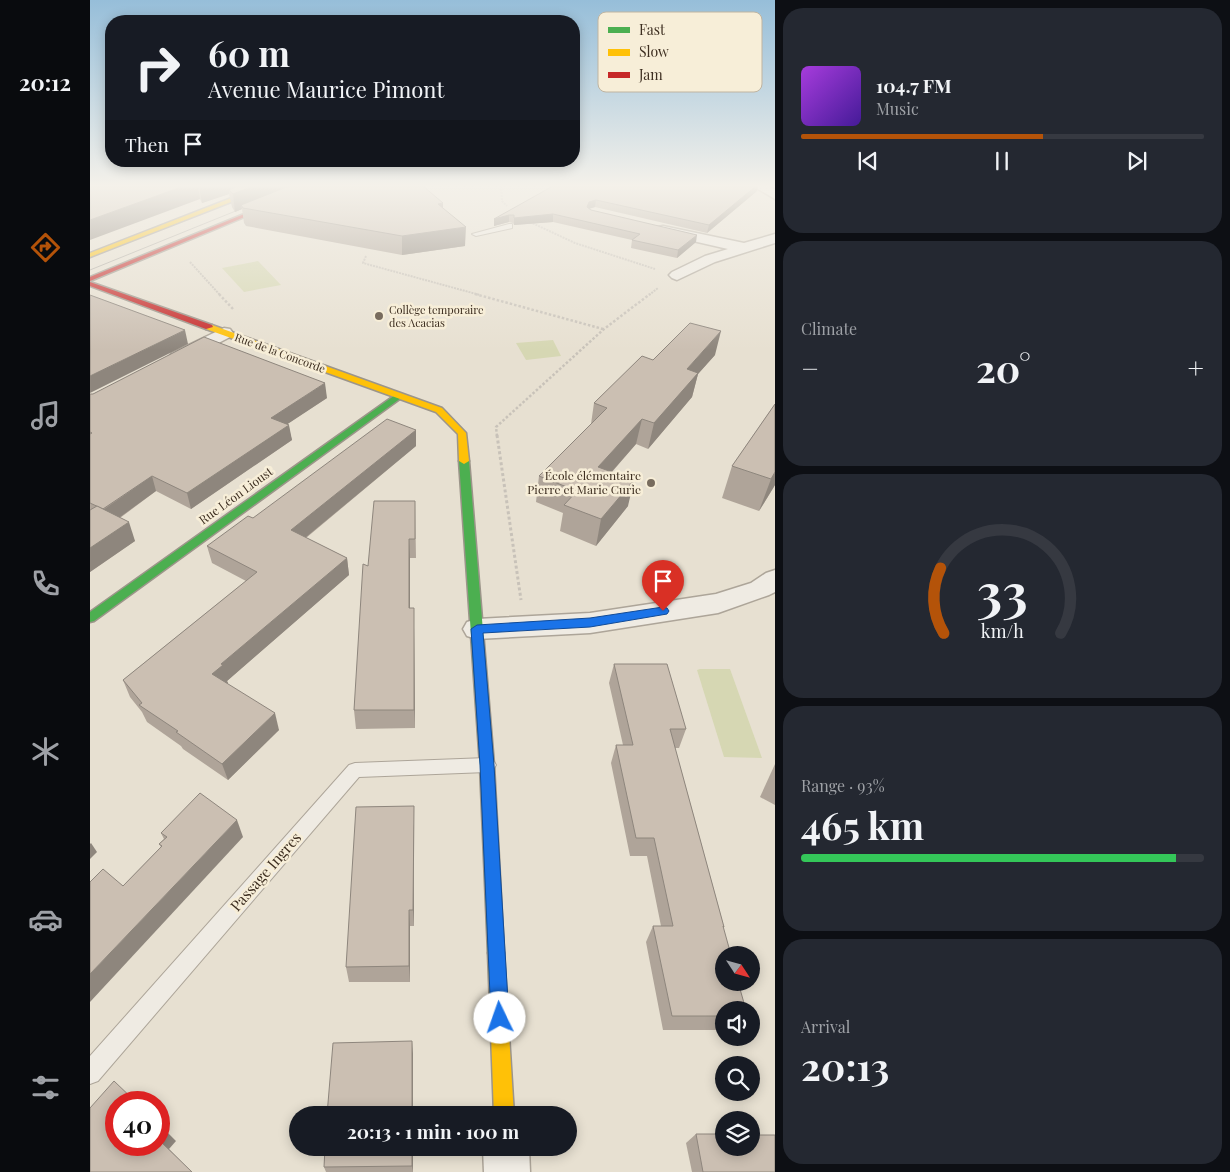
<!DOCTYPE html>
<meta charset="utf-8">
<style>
:root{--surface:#171b24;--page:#242831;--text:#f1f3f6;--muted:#9ea1a6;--line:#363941;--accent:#b45309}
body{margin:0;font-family:"Playfair Display",serif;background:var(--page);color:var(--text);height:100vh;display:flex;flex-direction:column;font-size:19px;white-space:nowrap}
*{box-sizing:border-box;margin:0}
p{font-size:16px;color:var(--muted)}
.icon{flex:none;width:28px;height:28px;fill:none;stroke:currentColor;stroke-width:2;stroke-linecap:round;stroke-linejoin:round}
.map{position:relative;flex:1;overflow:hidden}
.drawer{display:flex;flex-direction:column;gap:8px;padding:8px;background:#0d0f14;width:455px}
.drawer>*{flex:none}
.hud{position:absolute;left:15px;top:15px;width:475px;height:152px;border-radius:20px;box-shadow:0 2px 12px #0003;background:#171b24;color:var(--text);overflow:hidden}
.needle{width:32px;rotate:126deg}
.buttons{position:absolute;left:625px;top:946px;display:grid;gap:10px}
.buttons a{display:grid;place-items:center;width:45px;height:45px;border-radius:50%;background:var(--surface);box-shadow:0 2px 12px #0003;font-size:25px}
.speed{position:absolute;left:15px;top:1091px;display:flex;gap:10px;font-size:25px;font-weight:700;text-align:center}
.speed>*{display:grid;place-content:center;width:65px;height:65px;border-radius:50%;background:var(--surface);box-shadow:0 2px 12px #0003;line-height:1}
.speed .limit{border:8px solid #d22;background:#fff;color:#111}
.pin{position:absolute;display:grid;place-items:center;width:42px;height:42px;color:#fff;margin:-51px -21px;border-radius:50% 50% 50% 0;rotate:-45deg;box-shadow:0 0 5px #0007}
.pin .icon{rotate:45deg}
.me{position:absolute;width:55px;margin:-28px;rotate:357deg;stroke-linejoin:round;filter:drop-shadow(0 0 4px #0008)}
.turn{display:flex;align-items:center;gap:18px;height:105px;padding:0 20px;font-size:22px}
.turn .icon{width:65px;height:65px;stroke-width:2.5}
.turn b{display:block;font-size:35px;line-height:42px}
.then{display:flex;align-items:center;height:48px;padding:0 20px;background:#0003;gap:10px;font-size:19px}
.big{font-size:38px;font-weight:700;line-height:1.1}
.drawer .tile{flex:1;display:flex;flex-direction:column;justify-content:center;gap:8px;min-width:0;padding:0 18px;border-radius:20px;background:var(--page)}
.drawer .dial{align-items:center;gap:0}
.dial svg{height:130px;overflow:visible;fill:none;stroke:var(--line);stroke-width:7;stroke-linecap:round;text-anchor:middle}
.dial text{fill:var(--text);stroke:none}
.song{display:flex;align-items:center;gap:15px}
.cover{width:60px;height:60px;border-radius:8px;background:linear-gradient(135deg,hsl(280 70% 55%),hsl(260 70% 35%))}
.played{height:5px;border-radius:2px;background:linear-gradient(90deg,var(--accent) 60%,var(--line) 60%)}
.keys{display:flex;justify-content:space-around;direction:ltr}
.heat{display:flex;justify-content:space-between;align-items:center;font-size:28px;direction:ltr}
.charge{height:8px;border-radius:4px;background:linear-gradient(90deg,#34c759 93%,var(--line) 0)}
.trip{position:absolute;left:199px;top:1106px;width:288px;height:50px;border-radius:25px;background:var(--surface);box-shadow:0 2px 12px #0003;font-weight:700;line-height:50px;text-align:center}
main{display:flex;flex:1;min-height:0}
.menu{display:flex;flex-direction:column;width:90px;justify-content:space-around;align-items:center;background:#090b0e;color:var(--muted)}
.menu .icon{width:35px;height:35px}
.menu .selected{color:var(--accent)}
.menu b{font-size:22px;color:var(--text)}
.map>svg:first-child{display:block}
.green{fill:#d6d7b3}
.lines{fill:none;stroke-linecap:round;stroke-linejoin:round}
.lane-casing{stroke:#ada599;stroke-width:2}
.street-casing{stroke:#ada599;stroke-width:3}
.fast-casing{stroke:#9c958a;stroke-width:3}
.slow-casing{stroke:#9c958a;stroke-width:3}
.jam-casing{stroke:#9c958a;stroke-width:3}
.path-far2{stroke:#c8c2b9;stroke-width:2;stroke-dasharray:2 1;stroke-linecap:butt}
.path-far1{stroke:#c8c2b9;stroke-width:2.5;stroke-dasharray:2.5 2;stroke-linecap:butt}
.path{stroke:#c8c2b9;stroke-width:3;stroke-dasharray:3 2.5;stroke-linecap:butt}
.lane{fill:#efebe3;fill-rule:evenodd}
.street{fill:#efebe3;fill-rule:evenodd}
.fast{fill:#4caf50;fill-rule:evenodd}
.slow{fill:#ffc107;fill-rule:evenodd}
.jam{fill:#c62828;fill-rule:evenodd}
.tram{stroke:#afaaa2;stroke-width:1}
.wall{fill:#afa499}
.shaded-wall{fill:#8e867d}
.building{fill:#cbbfb2;stroke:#8e867d}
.route{fill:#1a73e8;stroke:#114b97}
.poi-dot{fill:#786c5e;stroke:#f7eed8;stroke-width:2}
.labels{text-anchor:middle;stroke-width:5;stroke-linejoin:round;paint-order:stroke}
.far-poi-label{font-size:11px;fill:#3d2e20;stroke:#f7eed8;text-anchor:start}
.far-street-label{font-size:11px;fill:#3d2e20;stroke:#f7eed8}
.poi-label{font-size:12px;fill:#3d2e20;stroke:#f7eed8;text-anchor:end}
.street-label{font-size:12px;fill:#3d2e20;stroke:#f7eed8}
.near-street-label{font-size:15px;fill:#3d2e20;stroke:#f7eed8}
.key{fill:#f7eed8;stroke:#bfb4a1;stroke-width:1}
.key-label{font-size:14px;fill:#3d2e20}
</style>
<main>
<nav class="menu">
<b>20:12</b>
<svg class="icon selected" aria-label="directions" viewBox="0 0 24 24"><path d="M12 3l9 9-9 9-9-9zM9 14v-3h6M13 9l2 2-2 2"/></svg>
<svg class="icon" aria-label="music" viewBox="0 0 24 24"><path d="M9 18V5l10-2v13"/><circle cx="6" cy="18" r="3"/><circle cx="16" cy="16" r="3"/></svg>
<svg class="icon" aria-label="phone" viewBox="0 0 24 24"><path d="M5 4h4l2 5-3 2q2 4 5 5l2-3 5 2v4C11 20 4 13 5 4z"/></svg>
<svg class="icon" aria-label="climate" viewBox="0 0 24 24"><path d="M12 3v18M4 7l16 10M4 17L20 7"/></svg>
<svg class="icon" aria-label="car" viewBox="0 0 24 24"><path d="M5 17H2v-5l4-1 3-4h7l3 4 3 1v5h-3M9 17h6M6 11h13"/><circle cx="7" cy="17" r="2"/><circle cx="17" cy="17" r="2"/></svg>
<svg class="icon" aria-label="filters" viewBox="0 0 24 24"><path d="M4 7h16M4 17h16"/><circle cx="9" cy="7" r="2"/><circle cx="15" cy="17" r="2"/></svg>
</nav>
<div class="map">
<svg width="685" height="1172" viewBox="0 0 685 1172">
<rect width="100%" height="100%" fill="#e7e0d1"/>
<!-- green -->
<g class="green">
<path d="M168,261l23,24 -37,7 -22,-24z"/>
<path d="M463,340l8,16 -35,4 -10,-17z"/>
<path d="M610,669h30l32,89 -38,-1 -27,-87z"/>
</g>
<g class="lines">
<!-- lane casing -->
<g class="lane-casing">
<g id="lane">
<path d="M419,224h3v4l-36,8 -4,-2z"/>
<path d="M397,758l6,2 3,5 -3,5 -6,2 -128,5 -261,304 -8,3v-28l259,-291 6,-2z"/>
</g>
</g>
<!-- street casing -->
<g class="street-casing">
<g id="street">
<path d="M663,186h16l6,4v9z"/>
<path d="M573,226l81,17 31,-9v9l-60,19 -38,18 -5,-2 -3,-3 3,-3 33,-16 23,-7 -70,-16 -2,-3 2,-3z"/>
<path d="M134,328l6,1 3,4 -3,4 -46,24 -6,1 -6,-1 -3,-4 3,-4z"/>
<path d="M685,570v22l-6,3 -51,18 -128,20 -113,6 -10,-3 -4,-7 4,-7 10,-3 113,-6 126,-19 35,-11 15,-10z"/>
<path d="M393,1148h46l1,24h-46z"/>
</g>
</g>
<!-- fast casing -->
<g class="fast-casing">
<g id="fast">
<path d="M221,186h7l-60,26 -5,-1z"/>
<path d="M308,393l3,1v4l-307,223 -4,1v-10z"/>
<path d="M374,458l5,3 25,304 10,188 -2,6 -6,2 -6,-2 -2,-6 -8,-188 -21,-304z"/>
</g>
</g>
<!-- slow casing -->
<g class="slow-casing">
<g id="slow">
<path d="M162,190l2,3 -164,64v-4z"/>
<path d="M116,325h6l230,83 24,25 3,28 -5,3 -5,-3 -1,-27 -22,-22 -230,-83z"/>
<path d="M406,945l6,2 2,6 10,162h-20l-6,-162 2,-6z"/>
</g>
</g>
<!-- jam casing -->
<g class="jam-casing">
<g id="jam">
<path d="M164,210l5,1 -169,70v-4z"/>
<path d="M0,282l122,43 1,2 -7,2 -116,-43z"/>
</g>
</g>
<!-- path-far2 -->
<g class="path-far2">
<path d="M411,186l1,15 5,5"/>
<path d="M440,222l45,21 80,26"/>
<path d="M276,256l-3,7 117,32"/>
<path d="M100,262l30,33"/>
<path d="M559,295l9,-7"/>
</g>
<!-- path-far1 -->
<g class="path-far1">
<path d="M129,294l14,15"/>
<path d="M385,294l128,35"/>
<path d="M407,436l-1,-9 108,-98 46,-35"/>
</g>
<!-- path -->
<path class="path" d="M407,435l24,165"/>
<!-- lane -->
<use href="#lane" class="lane"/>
<!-- street -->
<use href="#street" class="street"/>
<!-- fast -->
<use href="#fast" class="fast"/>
<!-- slow -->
<use href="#slow" class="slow"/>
<!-- jam -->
<use href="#jam" class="jam"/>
<!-- tram -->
<path class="tram" d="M0,270l158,-64"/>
</g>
<!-- wall -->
<g class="wall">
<path d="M0,186h333l20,22 22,38 -63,9 -156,-29 -2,-3 -2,-14 -7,3 -3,-5 -3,-13 -27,9 -2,-4z"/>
<path d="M463,186h205l-1,5 -50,42 -112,-26 -6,2 2,1 105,32 -19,16 -46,-10 1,-8 -79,-18 -39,3 -1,-2 -4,-1 -15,4v-7z"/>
<path d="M625,355l-17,19 -6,23 -44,52 -12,-5 -24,28 16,34 -32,40 -36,-15 3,-18 -27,-11 3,-26 52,-52 3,-21z"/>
<path d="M0,394l237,4 -40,26 5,16 -101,69 -35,-18 -36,27 15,23 -45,31z"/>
<path d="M685,404v81l-16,26 -37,-13 10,-32z"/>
<path d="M326,430v16l-110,92 41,20 2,17 -122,106 1,2h-1l52,47 -51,50 -45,-31 -2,-3 -34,-24 -5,-10 -12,-15 -7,-17 123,-99 -34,-18 -5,-17 46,-28z"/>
<path d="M325,501l1,57h-6v50l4,19 1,101 -59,1 -2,-19 14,-144z"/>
<path d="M524,664l72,65 -7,19h-4l49,179 -1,1 1,102h-61l-17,-88 7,-16h8l-14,-70h-17l-19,-93 5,-18h7l-14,-62z"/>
<path d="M685,764v41l-15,-8z"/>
<path d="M324,824v102h-4v56h-61l-3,-15z"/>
<path d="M71,833l82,4 -120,49 38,-39 -2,-3 5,-5z"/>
<path d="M606,1134l79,38h-83l-6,-29z"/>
<path d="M323,1148v24h-87l-2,-5z"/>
</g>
<!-- shaded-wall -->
<g class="shaded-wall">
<path d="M94,186h14l2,13 -110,41v-20z"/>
<path d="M109,186h52l-22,4v4l-27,9z"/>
<path d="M163,186h45l-54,23 -3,-4 1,4 -7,3 -2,-18z"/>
<path d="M666,186h2l-1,5 -50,42 2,-8z"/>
<path d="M506,200l-1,7 -7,2 -1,-2 2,-5z"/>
<path d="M353,203v18l-5,-17z"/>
<path d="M463,214v8l-39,3v-7z"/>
<path d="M419,215v7l-15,4v-7z"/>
<path d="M376,227l-1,19 -63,9v-19z"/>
<path d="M607,235l-1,7 -19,16 1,-8z"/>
<path d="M95,330l3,14 -98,49v-17z"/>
<path d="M631,331l-6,24 -17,19 -6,23 -44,52 6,-26 33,-54z"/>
<path d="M235,383l2,15 -53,35 -3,-15z"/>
<path d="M552,419l-6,25 -43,49 5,-26z"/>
<path d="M199,425l3,15 -101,69 -4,-16z"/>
<path d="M326,430v16l-122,101 -3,-17z"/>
<path d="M685,472v13l-16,26 12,-32z"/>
<path d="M62,476l4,15 -47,34 -6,-15z"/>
<path d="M544,480l-6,26 -32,40 5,-27z"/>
<path d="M39,522l6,19 -45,31v-24z"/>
<path d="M319,539l1,19v69l-1,-19z"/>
<path d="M257,558l2,17 -122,106 1,2 -10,9 -6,-18 9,-10z"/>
<path d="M324,608v19l1,101 -1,-18z"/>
<path d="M185,713l4,17 -51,50 -6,-16z"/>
<path d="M324,806v120l-1,-16z"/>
<path d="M147,820l6,17 -153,165v-28z"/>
<path d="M1,843l6,9 -7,7v-15z"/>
<path d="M319,910l1,16v56l-1,-16z"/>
<path d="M322,1041l1,13v61h-1z"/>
<path d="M72,1127l14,14 -7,8 23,23 -33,-32v-10z"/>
<path d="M322,1148h1v24l-1,-6z"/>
</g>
<!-- building -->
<g class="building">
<path d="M0,186h94l-94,34z"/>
<path d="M147,186h16l-20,8 -4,-4z"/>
<path d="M199,186h134l20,17 -5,1 28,23 -64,9 -159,-28 -2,-3z"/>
<path d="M463,186h203l-47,39 -113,-25 -7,2 -2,5 4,3 106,25 -19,15 -46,-10 8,-6 -87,-20 -39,4v-3h-5l-15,4z"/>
<path d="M0,295l95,35 -95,46z"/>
<path d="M600,323l31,8 -34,38 11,4 -44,50 -12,-4 -44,48 36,13 -33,39 -37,-14 13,-14 -38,-15 68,-68 -13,-5 48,-47 11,4z"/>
<path d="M114,337l121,46 -54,35 18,7 -102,68 -35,-17 -49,33 -13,-6v-69l2,-1 -2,-1v-38h3z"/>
<path d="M685,404v68l-4,7 -39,-13z"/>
<path d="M297,419l29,11 -125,100 56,28 -126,106 2,1 -11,9 63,39 -53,51 -46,-32 2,-1 -39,-26 3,-2 -19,-23 134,-108 -50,-26 41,-30 5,2z"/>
<path d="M284,501h41v38h-6v69h5v102h-60l9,-146 5,2z"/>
<path d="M7,506l32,16 -39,26v-38z"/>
<path d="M524,664h53l19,65h-16l54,198 -1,-1 8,29h-7v27h14l8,28h-22v6h-52l-19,-90h20l-19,-88h-18l-20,-93h17z"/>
<path d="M110,793l37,27 -147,154v-92l13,-13 20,17 39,-40 -3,-2 8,-7 -6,-4z"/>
<path d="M324,806l-1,104h-4v56l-63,1 10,-160z"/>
<path d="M322,1041v74h-85l6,-72z"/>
<path d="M24,1081l22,21h-20v43h43v-5l33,32h-102v-64z"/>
<path d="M69,1124l3,3 -3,3z"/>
<path d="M606,1134h28v14h27v-13h24v37h-72z"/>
<path d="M235,1148h87v18l-88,1z"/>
</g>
<!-- sky -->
<linearGradient id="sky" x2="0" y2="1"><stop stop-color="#96bed9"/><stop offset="0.53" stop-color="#f4f1ea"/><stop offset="1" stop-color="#f4f1ea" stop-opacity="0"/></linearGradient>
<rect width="685" height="350" fill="url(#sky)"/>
<!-- route -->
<path class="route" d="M573,607l4,1 2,3 -2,3 -77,13 -107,6 11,132 15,253 -3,6 -6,3 -7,-3 -2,-6 -11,-253 -9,-136 6,-4 113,-7z"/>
<!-- markers -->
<g class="poi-dot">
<circle cx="289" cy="316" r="5"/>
<circle cx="561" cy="483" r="5"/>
</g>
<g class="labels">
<!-- far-poi labels -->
<g class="far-poi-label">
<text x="299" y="314">Collège temporaire<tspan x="299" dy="13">des Acacias</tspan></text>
</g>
<!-- far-street labels -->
<g class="far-street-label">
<text transform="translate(190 353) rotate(20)" y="4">Rue de la Concorde</text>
</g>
<!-- poi labels -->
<g class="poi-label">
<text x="551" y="480">École élémentaire<tspan x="551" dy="14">Pierre et Marie Curie</tspan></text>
</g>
<!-- street labels -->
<g class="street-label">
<text transform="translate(146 496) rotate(-36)" y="4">Rue Léon Lioust</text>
</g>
<!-- near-street labels -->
<g class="near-street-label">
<text transform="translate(176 872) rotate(-49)" y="5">Passage Ingres</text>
</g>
</g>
<!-- legend -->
<rect x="508" y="12" width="164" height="80" rx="8" class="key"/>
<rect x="518" y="27" width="22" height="6" fill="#4caf50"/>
<rect x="518" y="49" width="22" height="7" fill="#ffc107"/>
<rect x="518" y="72" width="22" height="6" fill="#c62828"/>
<g class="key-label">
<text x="549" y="35">Fast</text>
<text x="549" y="57">Slow</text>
<text x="549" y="80">Jam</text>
</g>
</svg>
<div class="buttons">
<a><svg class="needle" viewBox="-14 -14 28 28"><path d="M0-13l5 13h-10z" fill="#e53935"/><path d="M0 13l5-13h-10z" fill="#9ea1a6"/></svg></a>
<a><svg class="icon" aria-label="sound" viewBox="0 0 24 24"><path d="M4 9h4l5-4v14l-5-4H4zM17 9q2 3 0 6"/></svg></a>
<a><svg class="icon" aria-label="search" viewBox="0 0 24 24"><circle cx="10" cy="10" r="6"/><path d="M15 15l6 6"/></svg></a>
<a><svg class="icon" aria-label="layers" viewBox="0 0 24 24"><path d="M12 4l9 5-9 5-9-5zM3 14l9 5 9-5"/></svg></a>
</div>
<div class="speed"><div class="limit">40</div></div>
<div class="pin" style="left:573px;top:611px;background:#d93025"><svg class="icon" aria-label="arrive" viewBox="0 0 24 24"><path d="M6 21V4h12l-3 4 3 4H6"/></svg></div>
<svg class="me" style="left:410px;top:1018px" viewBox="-20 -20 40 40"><circle r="19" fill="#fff"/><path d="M0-13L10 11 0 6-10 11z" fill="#1a73e8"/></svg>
<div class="trip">20:13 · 1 min · 100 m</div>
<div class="hud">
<div class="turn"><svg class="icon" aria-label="right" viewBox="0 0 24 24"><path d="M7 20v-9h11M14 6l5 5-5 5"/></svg><div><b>60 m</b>Avenue Maurice Pimont</div></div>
<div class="then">Then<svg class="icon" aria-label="arrive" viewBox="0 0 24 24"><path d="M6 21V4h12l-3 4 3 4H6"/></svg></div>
</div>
</div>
<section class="drawer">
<div class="tile">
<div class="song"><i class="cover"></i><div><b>104.7 FM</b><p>Music</p></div></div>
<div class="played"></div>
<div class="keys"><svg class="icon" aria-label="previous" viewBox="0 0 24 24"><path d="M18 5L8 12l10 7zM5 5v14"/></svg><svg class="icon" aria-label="pause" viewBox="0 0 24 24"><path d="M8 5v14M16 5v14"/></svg><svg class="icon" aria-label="next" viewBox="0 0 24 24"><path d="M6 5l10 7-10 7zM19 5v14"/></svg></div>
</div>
<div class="tile"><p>Climate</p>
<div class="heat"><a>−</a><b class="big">20°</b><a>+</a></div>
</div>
<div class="tile dial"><svg viewBox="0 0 100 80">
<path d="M14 69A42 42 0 1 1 86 69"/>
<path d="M14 69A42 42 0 0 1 12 29" stroke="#b45309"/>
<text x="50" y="56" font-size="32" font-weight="700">33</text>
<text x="50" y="72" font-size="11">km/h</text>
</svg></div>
<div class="tile"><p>Range · 93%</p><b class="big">465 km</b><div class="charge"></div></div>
<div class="tile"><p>Arrival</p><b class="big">20:13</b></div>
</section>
</main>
